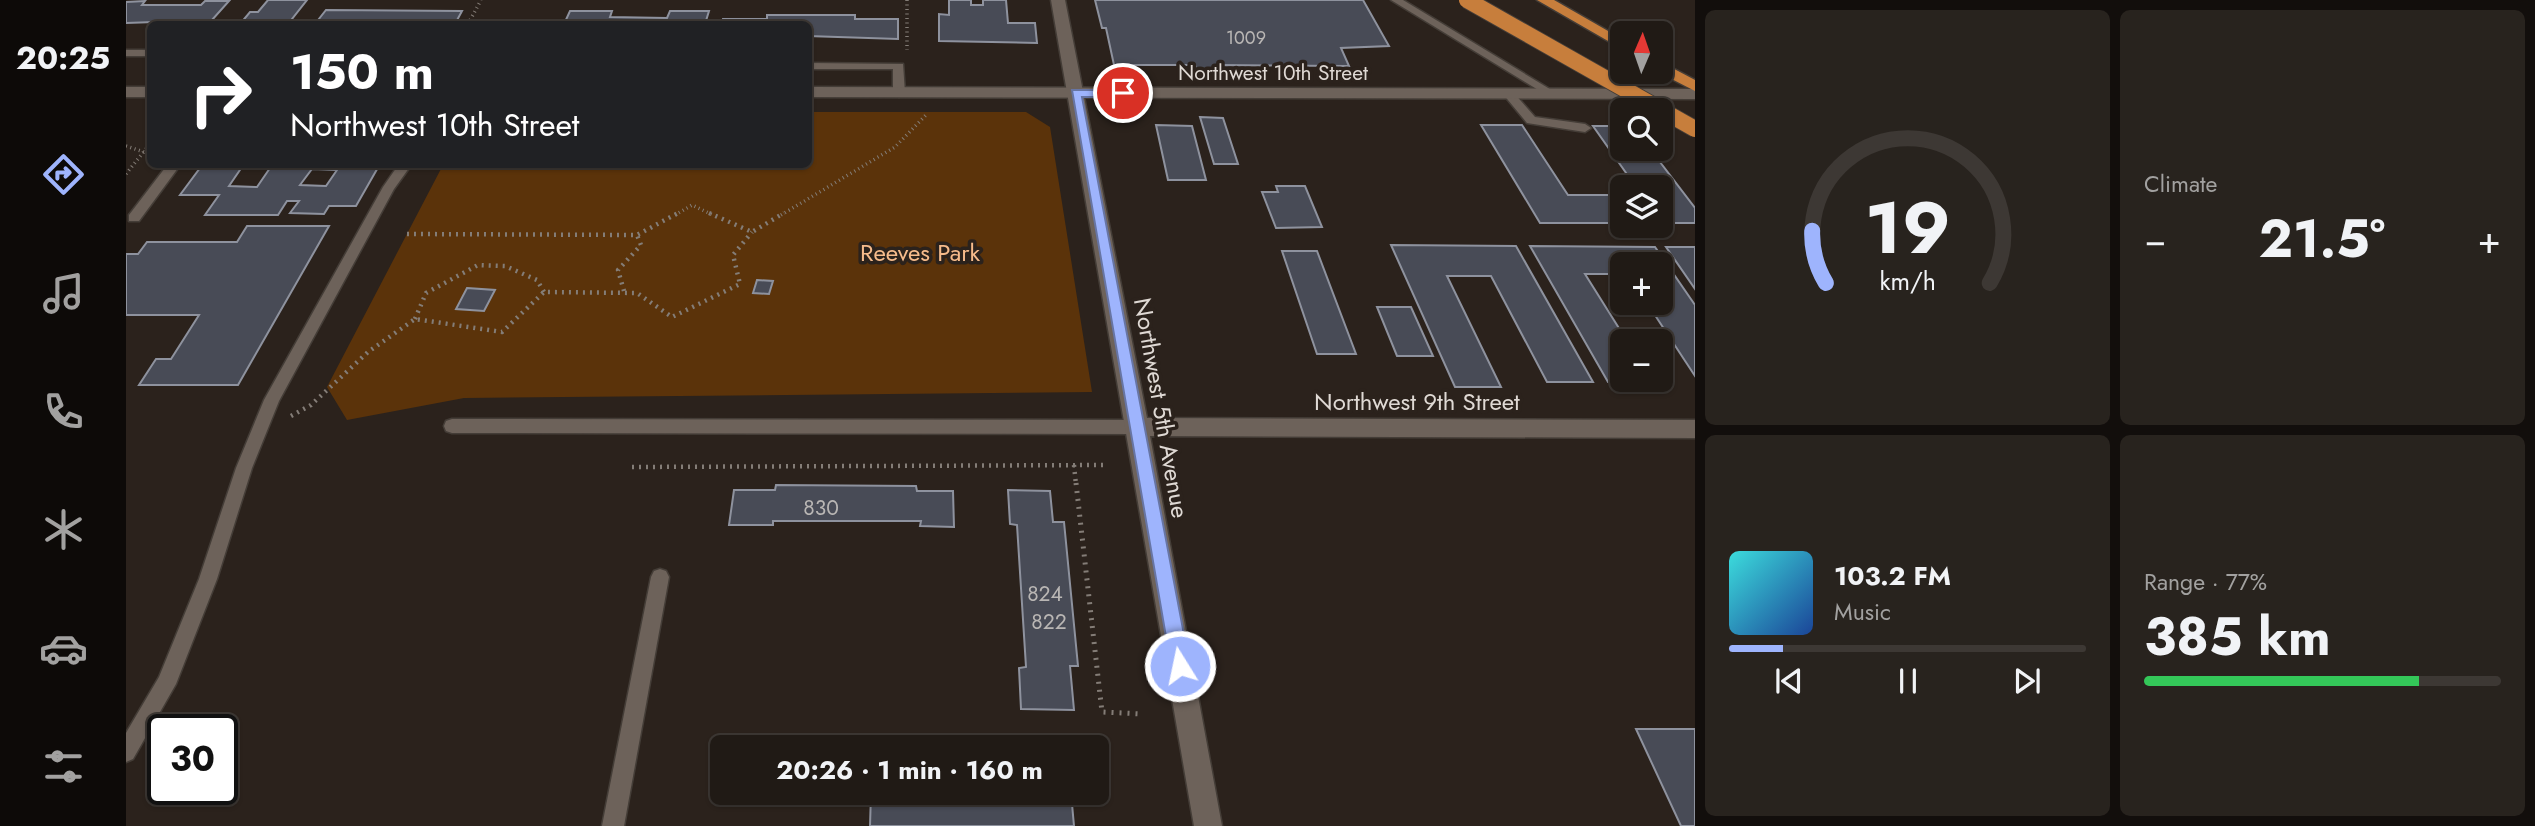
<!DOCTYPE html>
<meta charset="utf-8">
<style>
:root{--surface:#201a15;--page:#28231e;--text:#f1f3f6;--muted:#a2a1a0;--line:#3d3834;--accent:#9eb4fd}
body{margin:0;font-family:Jost,sans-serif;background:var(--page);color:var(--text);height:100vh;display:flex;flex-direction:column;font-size:26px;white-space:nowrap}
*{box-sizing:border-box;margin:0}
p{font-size:23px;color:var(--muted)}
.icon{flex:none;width:38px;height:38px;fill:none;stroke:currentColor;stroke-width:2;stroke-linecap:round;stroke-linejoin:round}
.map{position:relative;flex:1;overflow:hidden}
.drawer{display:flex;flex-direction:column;gap:10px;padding:10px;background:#120e0c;width:840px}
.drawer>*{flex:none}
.top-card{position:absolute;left:21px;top:21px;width:665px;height:147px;border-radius:10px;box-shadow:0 2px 5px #0004,0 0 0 2px var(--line);background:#202124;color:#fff;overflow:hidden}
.needle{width:46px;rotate:2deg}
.buttons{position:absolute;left:1484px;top:21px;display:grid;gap:14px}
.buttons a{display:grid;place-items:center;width:63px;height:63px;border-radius:10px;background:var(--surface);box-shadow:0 2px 5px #0004,0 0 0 2px var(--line);font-size:35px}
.speed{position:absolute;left:21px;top:714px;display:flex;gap:14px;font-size:35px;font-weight:700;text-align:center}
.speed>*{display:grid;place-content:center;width:91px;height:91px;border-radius:50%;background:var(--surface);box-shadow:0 2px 5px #0004,0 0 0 2px var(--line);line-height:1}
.speed .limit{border:4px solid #111;border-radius:10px;background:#fff;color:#111}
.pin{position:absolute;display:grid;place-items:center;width:60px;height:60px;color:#fff;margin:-30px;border:4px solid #fff;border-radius:50%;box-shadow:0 2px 7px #0007}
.me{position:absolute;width:77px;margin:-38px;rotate:350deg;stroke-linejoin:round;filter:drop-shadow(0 0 5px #0008)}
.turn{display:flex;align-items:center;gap:24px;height:147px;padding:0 28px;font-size:32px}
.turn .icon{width:91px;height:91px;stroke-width:2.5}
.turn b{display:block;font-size:49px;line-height:60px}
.big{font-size:52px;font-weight:700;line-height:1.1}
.drawer .widget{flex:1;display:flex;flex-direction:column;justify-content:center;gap:10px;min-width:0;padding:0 24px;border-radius:10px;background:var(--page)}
.drawer .dial{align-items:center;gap:0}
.dial svg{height:182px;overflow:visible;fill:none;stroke:var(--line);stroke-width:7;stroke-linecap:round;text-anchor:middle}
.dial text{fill:var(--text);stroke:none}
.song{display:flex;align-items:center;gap:21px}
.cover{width:84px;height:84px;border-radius:10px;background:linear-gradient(135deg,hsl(180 70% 55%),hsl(220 70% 35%))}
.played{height:7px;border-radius:4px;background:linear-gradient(90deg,var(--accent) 15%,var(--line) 15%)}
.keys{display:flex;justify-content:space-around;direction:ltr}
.heat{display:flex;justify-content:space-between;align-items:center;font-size:38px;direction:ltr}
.charge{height:10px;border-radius:5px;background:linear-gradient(90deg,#34c759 77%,var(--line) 0)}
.drawer .tiles{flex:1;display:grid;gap:10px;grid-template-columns:repeat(2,1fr)}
.trip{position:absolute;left:584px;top:735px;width:399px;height:70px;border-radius:10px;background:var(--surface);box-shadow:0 2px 5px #0004,0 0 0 2px var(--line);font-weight:700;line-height:70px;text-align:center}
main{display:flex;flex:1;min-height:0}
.dock{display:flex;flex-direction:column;width:126px;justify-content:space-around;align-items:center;background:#0d0a08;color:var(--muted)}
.dock .icon{width:49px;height:49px}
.dock .active{color:var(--accent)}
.dock b{font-size:32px;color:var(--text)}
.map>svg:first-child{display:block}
.green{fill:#5b330a}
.building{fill:#484b56;stroke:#8e929e;stroke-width:2;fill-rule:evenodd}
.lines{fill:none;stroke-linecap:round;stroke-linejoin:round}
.lane-casing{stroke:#443d37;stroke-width:3}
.street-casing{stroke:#443d37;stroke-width:3}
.secondary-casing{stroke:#443d37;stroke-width:3}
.highway-casing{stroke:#443d37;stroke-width:3}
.path-far2{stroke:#847d77;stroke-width:3.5;stroke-dasharray:1 3.5;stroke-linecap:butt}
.path-far1{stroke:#847d77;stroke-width:4.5;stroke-dasharray:2 5;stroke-linecap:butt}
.path{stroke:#847d77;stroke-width:5;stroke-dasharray:2 6;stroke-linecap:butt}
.lane{fill:#6d625a;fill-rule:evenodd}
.street{fill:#6d625a;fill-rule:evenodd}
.secondary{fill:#6d625a;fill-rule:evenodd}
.highway{fill:#c77e3c;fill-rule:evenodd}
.highway-bridge-casing{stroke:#443d37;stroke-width:18;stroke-linecap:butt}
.highway-bridge{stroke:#c77e3c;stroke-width:16}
.route{fill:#9eb4fd;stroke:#6775a4;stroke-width:2}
.labels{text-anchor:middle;stroke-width:7;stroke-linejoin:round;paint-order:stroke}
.far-number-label{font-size:18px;fill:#b9b6b4}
.far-street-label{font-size:21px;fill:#dfd9d4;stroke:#2b221c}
.number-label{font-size:21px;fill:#b9b6b4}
.park-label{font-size:24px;fill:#f6bb8b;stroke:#2b221c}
.street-label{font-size:24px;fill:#dfd9d4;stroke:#2b221c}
</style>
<main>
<nav class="dock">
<b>20:25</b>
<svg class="icon active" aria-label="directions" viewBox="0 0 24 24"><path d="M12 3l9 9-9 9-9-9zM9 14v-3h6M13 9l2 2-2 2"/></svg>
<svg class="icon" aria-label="music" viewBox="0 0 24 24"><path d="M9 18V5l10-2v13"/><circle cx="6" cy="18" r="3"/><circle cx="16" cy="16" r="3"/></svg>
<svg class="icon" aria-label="phone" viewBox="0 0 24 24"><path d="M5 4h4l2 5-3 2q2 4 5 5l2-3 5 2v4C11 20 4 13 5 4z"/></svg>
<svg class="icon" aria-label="climate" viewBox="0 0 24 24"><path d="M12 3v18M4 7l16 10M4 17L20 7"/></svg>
<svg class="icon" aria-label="car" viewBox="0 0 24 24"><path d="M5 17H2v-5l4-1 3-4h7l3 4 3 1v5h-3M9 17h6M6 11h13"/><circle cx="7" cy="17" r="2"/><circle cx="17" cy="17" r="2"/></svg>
<svg class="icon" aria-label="filters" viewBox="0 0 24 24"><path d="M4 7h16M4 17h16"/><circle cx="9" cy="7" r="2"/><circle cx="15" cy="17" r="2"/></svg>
</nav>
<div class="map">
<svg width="1569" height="826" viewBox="0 0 1569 826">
<rect width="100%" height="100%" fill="#2b221c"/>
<!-- green -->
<path class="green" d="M683,112h217l24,15 42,265 -628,6 -117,22 -20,-33 116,-222 365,-1z"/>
<!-- building -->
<g class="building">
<path d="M142,0h39l-19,24h-48l10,-12h8z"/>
<path d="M823,0h22v5h12v-5h23l2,23h27l2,20 -98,-2v-27l10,1z"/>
<path d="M969,0h268l26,46 -48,2 8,18 -131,-1 2,7h-23l-2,-7h-81l-8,-37h-4z"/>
<path d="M19,1l-3,4h59l4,-4h24l-17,19 -86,3v-21z"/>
<path d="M200,10l136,1 -7,13h-140z"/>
<path d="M444,11h42l-2,6 57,1 3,-7h39l-4,13h-141z"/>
<path d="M641,15h88v4h43v20l-90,-3v-12h-86l1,-5h44z"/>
<path d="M1074,117l23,1 15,46h-24z"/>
<path d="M1030,125l36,1 14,54h-38z"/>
<path d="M1355,125h41l46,70h54v28h-82z"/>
<path d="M1467,126h29v23h28l45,59v15h-34v-36h-25z"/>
<path d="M77,164h177l-24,42h-27l-5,8 -34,-1 9,-12h-12l-9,14h-73l14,-20h-39zM116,167l28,1 -13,19 -28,-1zM186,169l25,1 -11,16 -26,-1z"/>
<path d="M1150,186h29l17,41 -46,1 -14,-36h16z"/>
<path d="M121,226h82l-91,159h-99l17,-26h15l28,-44h-73v-61h12l9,-12h90z"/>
<path d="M1265,245l125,1 77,136h-46l-56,-106h-44l54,111h-46z"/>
<path d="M1404,246l125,1 40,58v71l-48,-73h14v-39h-39v10h-37l42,67h-5v39l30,2h-44z"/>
<path d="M1540,247h29v42z"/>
<path d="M1156,251h35l39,103h-39z"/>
<path d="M631,280l16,1 -4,13 -16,-1z"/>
<path d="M341,288l28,2 -11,21 -28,-2z"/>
<path d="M1251,307h34l22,49h-36z"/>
<path d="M650,485l140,1 1,5h36l1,36 -34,-1 1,-5h-148v4h-44l5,-35h41z"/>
<path d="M882,490l42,1 3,31h11l14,144h-8l4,44 -53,-1 -2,-41 7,-1 -9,-142 -7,-1z"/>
<path d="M1510,729h59v97h-14z"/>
<path d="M745,793h200l3,33h-204z"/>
</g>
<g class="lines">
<!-- lane casing -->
<g class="lane-casing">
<g id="lane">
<path d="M1265,0h12l155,94 -2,2h-8z"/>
<rect x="0" y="50" width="24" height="6"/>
<path d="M682,63l95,1 2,29 -6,4 -6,-4v-24h-85z"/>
<path d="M1383,90l4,2 22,25 50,7 6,4 -6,4 -58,-9 -24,-29z"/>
<path d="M42,164h13l-42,57h-10v-6z"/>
<path d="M273,164h13l-18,25 -115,212 -27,67 -35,111 -41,105 -43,75 -7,3v-29l33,-56 40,-98 37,-111 28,-68 119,-213z"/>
<path d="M326,419l686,1 6,2 2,5 -2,5 -6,2 -686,-1 -6,-2 -2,-5 2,-5z"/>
<path d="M534,569l6,2 3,6 -45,249h-22l49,-249 3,-6z"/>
</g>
</g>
<!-- street casing -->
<g class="street-casing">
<path id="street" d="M925,0h14l82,418 548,2v18l-545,-2 72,390h-28z"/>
</g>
<!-- secondary casing -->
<g class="secondary-casing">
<g id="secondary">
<rect x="0" y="87" width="24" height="10"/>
<path d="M682,87l887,2v10l-887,-2z"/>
</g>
</g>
<!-- highway casing -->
<g class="highway-casing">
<g id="highway">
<path d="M1411,0h17l68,39v10z"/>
<path d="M1535,62l34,18v11l-37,-19z"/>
</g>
</g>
<!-- path-far2 -->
<g class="path-far2">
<path d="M781,0v50"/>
<path d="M342,24l13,-24"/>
<path d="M0,146l18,6"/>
<path d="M0,174l24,-30"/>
<path d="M549,215l17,-10 21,10"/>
<path d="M655,215l114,-68 32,-33"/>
</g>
<!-- path-far1 -->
<g class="path-far1">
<path d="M583,213l43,19 32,-19"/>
<path d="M281,234l230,1 41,-22"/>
<path d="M498,291l-6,-21 23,-25 -4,-10"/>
<path d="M289,319l11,-26 52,-28 27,1 32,14 7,12"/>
<path d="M165,416l20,-11 57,-53 47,-33 87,13 42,-40 93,1 35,24 68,-33 -7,-29 19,-23"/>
<path d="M948,465l2,20"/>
<path d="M506,467l473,-2"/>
</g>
<!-- path -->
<path class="path" d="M950,483l26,229 41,2"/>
<!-- lane -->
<use href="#lane" class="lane"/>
<!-- street -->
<use href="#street" class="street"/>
<!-- secondary -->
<use href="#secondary" class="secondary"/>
<!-- highway -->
<use href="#highway" class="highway"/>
<!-- highway-bridge casing -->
<g class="highway-bridge-casing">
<path id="highway-bridge" d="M1341,0l228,129"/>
</g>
<!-- highway-bridge -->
<use href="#highway-bridge" class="highway-bridge"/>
</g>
<!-- route -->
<path class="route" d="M946,90h51l6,3 -6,4h-41l108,569 -3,7 -7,3 -7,-3 -2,-7z"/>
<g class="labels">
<!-- far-number labels -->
<g class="far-number-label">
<text x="1120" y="44">1009</text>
</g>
<!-- far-street labels -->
<g class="far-street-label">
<text x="1147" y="80">Northwest 10th Street</text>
</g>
<!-- number labels -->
<g class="number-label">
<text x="695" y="515">830</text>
<text x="919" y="601">824</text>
<text x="923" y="629">822</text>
</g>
<!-- park labels -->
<g class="park-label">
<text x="794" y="261">Reeves Park</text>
</g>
<!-- street labels -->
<g class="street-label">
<text x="1291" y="410">Northwest 9th Street</text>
<text transform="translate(1035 408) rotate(80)" y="8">Northwest 5th Avenue</text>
</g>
</g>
</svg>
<div class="buttons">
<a><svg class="needle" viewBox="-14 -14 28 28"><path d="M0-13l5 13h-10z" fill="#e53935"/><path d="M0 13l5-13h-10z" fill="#a2a1a0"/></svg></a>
<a><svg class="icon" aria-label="search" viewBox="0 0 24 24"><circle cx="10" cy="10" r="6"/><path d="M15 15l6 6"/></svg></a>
<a><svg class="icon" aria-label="layers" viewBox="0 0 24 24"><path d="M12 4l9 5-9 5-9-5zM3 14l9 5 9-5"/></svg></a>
<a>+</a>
<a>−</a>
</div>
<div class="speed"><div class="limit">30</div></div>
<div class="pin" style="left:997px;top:93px;background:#d93025"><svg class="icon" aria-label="arrive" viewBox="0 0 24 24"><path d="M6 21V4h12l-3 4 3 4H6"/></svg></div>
<svg class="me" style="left:1054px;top:666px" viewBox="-20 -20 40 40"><circle r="17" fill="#9eb4fd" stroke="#fff" stroke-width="3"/><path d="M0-11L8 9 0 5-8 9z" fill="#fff"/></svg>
<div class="trip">20:26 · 1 min · 160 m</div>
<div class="top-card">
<div class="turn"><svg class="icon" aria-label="right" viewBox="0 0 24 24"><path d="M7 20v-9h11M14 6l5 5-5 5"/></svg><div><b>150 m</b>Northwest 10th Street</div></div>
</div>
</div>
<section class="drawer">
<div class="tiles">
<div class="widget dial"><svg viewBox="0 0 100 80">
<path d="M14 69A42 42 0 1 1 86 69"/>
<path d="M14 69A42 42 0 0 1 8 46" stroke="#9eb4fd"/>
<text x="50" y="56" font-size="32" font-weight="700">19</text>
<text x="50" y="72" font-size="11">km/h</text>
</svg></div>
<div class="widget"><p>Climate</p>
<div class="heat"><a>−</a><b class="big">21.5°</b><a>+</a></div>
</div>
<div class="widget">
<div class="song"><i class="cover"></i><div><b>103.2 FM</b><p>Music</p></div></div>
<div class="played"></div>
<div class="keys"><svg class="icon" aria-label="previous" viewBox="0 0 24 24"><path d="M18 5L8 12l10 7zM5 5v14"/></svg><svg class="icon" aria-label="pause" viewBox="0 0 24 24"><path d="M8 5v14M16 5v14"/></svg><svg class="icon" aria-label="next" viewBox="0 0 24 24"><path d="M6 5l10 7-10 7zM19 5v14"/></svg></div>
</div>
<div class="widget"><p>Range · 77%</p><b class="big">385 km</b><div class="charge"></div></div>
</div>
</section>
</main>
